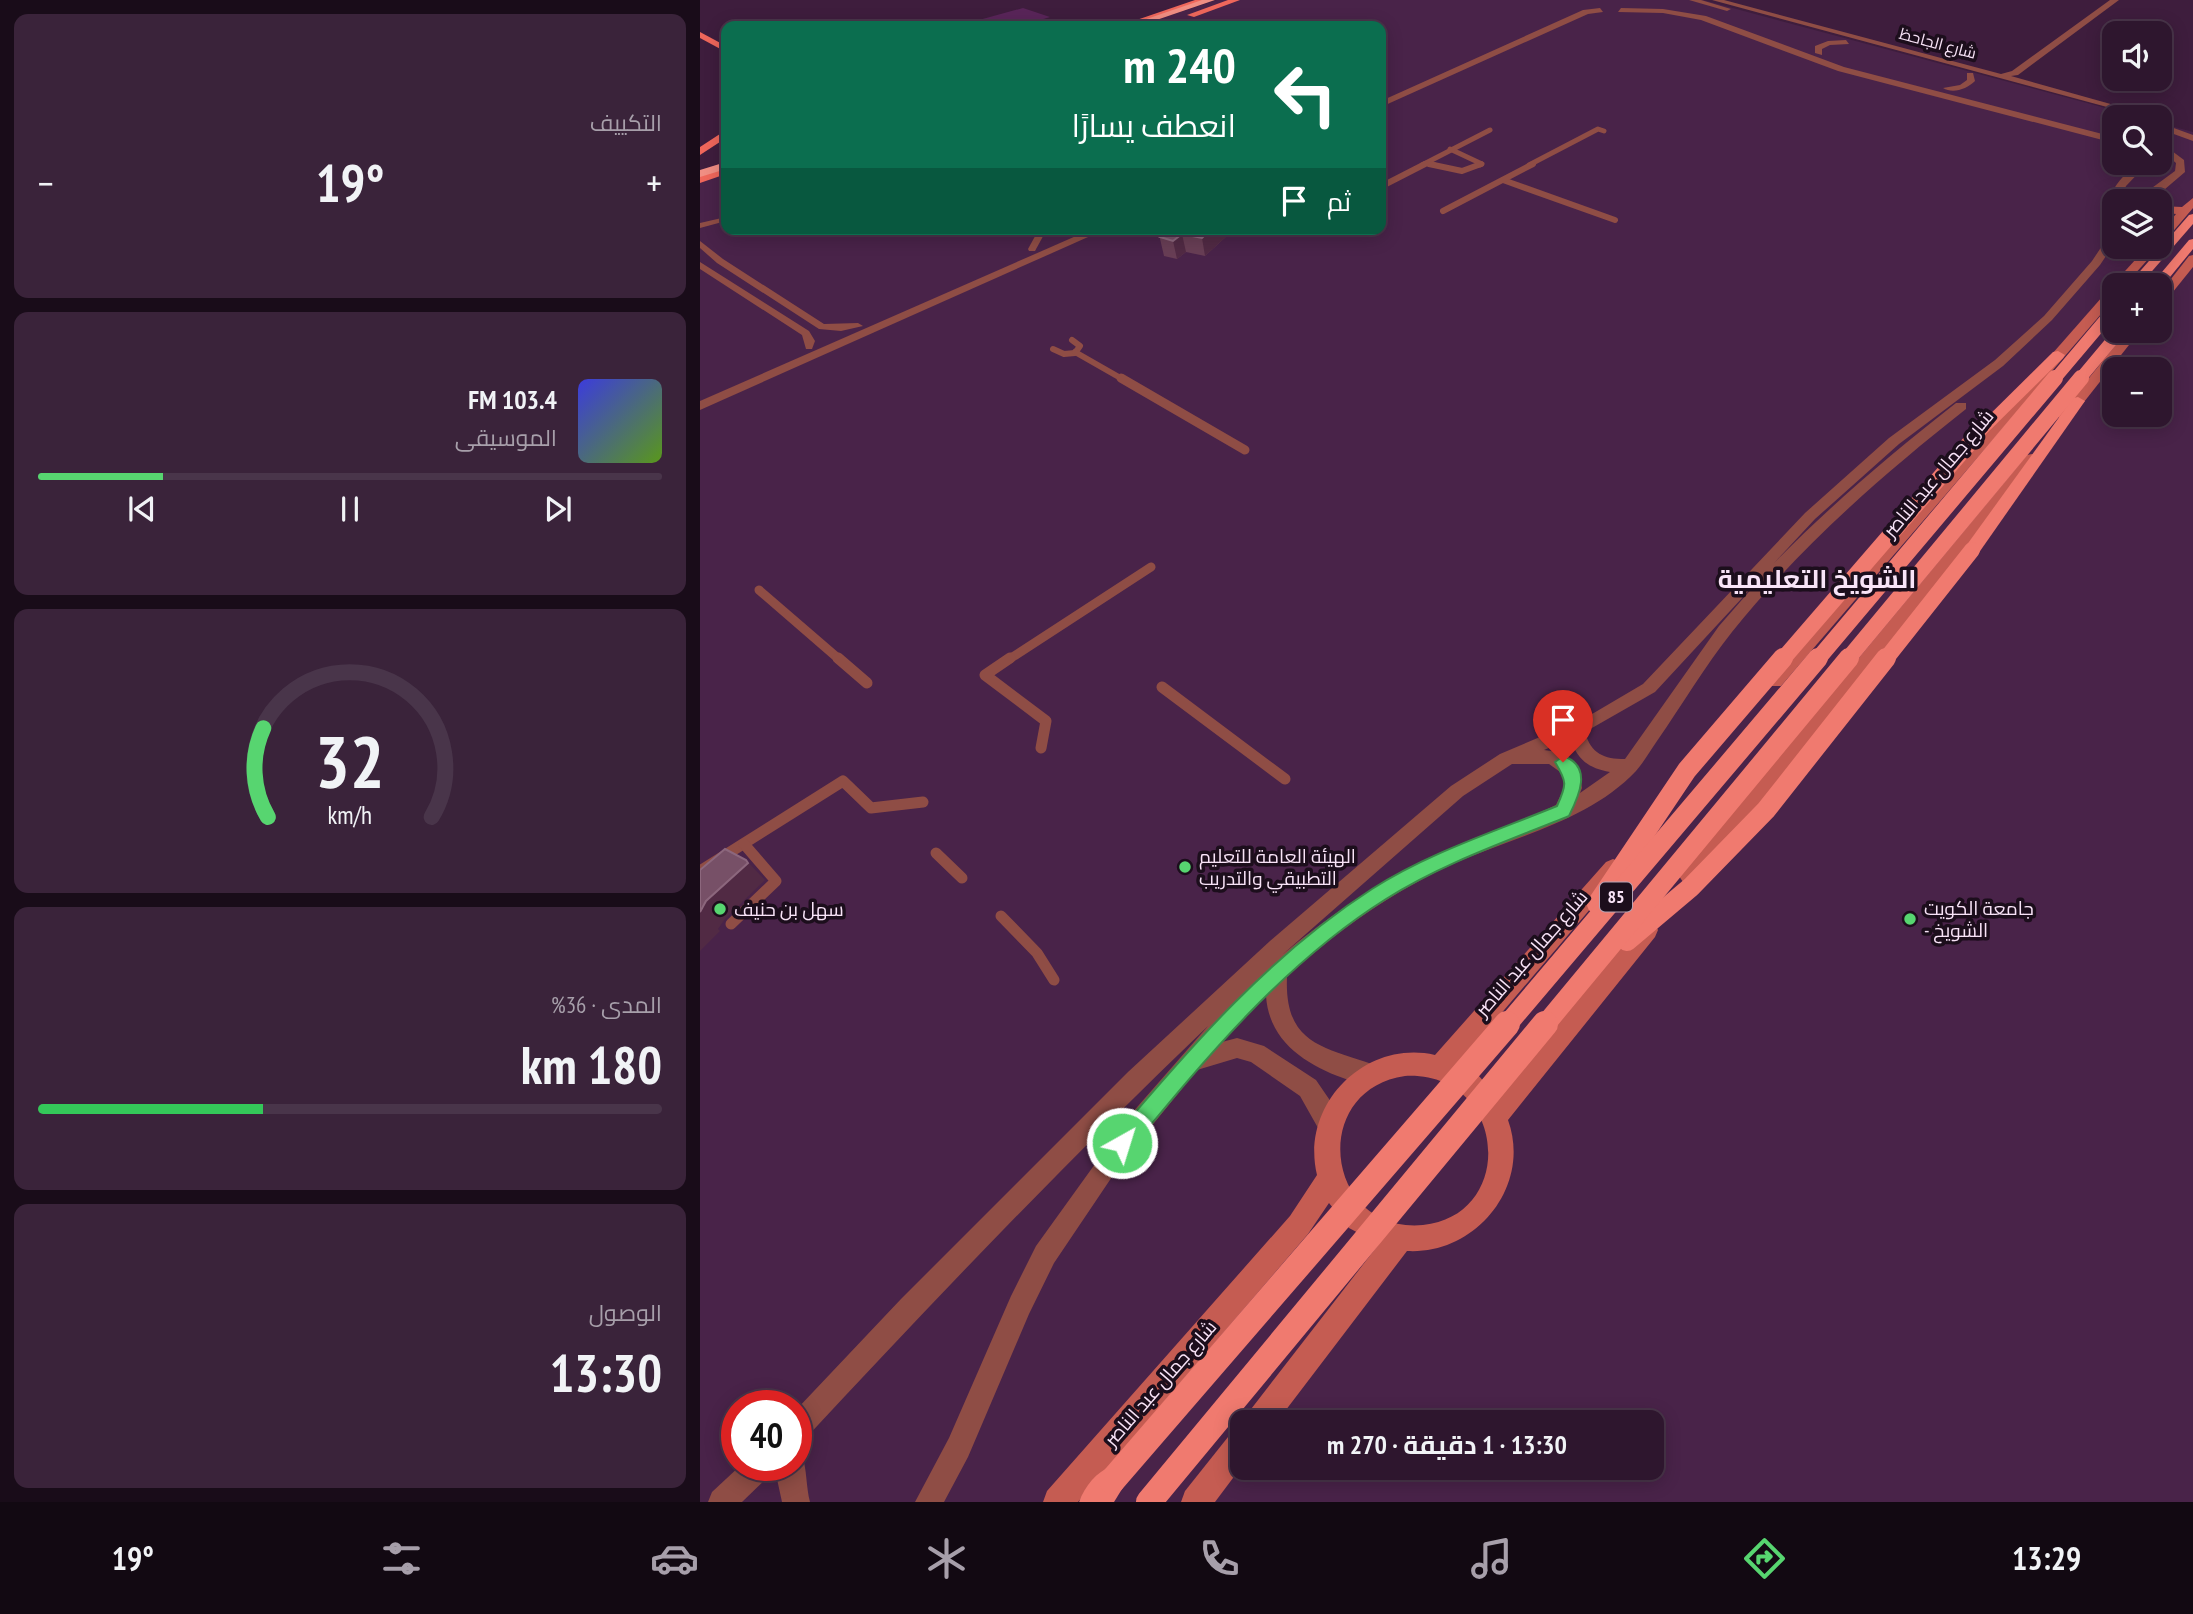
<!DOCTYPE html>
<html lang="ar">
<meta charset="utf-8">
<style>
:root{--surface:#2e162e;--page:#3a233a;--text:#f1f3f6;--muted:#a79faa;--line:#49354a;--accent:#57d570}
body{margin:0;font-family:"PT Sans Narrow",Cairo,sans-serif;background:var(--page);color:var(--text);direction:rtl;height:100vh;display:flex;flex-direction:column;font-size:26px;white-space:nowrap}
*{box-sizing:border-box;margin:0}
p{font-size:23px;color:var(--muted)}
.icon{flex:none;width:38px;height:38px;fill:none;stroke:currentColor;stroke-width:2;stroke-linecap:round;stroke-linejoin:round}
.map{position:relative;flex:1;overflow:hidden;direction:ltr}
.panel{display:flex;flex-direction:column;gap:14px;padding:14px;background:#190c19;width:700px}
.panel>*{flex:none}
.hud{position:absolute;left:21px;top:21px;width:665px;height:214px;border-radius:14px;box-shadow:0 4px 18px #0003,0 0 0 2px var(--line);direction:rtl;background:#0b6e4f;color:#fff;overflow:hidden}
.controls{position:absolute;left:1402px;top:21px;display:grid;gap:14px}
.controls a{display:grid;place-items:center;width:70px;height:70px;border-radius:14px;background:var(--surface);box-shadow:0 4px 18px #0003,0 0 0 2px var(--line);font-size:35px}
.speed{position:absolute;left:21px;top:1390px;display:flex;gap:14px;font-size:35px;font-weight:700;text-align:center}
.speed>*{display:grid;place-content:center;width:91px;height:91px;border-radius:50%;background:var(--surface);box-shadow:0 4px 18px #0003,0 0 0 2px var(--line);line-height:1}
.speed .limit{border:10px solid #d22;background:#fff;color:#111}
.pin{position:absolute;display:grid;place-items:center;width:60px;height:60px;color:#fff;margin:-72px -30px;border-radius:50% 50% 50% 0;rotate:-45deg;box-shadow:0 0 7px #0007}
.pin .icon{rotate:45deg}
.me{position:absolute;width:77px;margin:-38px;rotate:39deg;stroke-linejoin:round;filter:drop-shadow(0 0 5px #0008)}
.turn{display:flex;align-items:center;gap:24px;height:147px;padding:0 35px;font-size:32px}
.turn .icon{width:91px;height:91px;stroke-width:2.5}
.turn b{display:block;font-size:49px;line-height:60px}
.then{display:flex;align-items:center;height:66px;padding:0 35px;background:#0003;gap:14px;font-size:26px}
.big{font-size:52px;font-weight:700;line-height:1.1}
.panel .card{flex:1;display:flex;flex-direction:column;justify-content:center;gap:10px;min-width:0;padding:0 24px;border-radius:14px;background:var(--page)}
.panel .dial{align-items:center;gap:0}
.dial svg{height:182px;overflow:visible;fill:none;stroke:var(--line);stroke-width:7;stroke-linecap:round;text-anchor:middle}
.dial text{fill:var(--text);stroke:none}
.song{display:flex;align-items:center;gap:21px}
.cover{width:84px;height:84px;border-radius:10px;background:linear-gradient(135deg,hsl(240 70% 55%),hsl(90 70% 35%))}
.played{height:7px;border-radius:4px;background:linear-gradient(90deg,var(--accent) 20%,var(--line) 20%)}
.keys{display:flex;justify-content:space-around;direction:ltr}
.heat{display:flex;justify-content:space-between;align-items:center;font-size:38px;direction:ltr}
.charge{height:10px;border-radius:5px;background:linear-gradient(90deg,#34c759 36%,var(--line) 0)}
.trip{position:absolute;left:530px;top:1410px;width:434px;height:70px;border-radius:14px;background:var(--surface);box-shadow:0 4px 18px #0003,0 0 0 2px var(--line);font-weight:700;line-height:70px;text-align:center;direction:rtl}
.dock{display:flex;height:112px;justify-content:space-around;align-items:center;background:#120912;color:var(--muted)}
.dock .icon{width:49px;height:49px}
.dock .active{color:var(--accent)}
.dock b{font-size:32px;color:var(--text)}
main{display:flex;flex:1;min-height:0}
.map>svg:first-child{display:block}
.built{fill:#492349;fill-rule:evenodd}
.green{fill:#592559}
.lines{fill:none;stroke-linecap:round;stroke-linejoin:round}
.pedestrian-far3{stroke:#8f4d45;stroke-width:5}
.pedestrian-far2{stroke:#8f4d45;stroke-width:6}
.pedestrian-far1{stroke:#8f4d45;stroke-width:9}
.pedestrian{stroke:#8f4d45;stroke-width:11}
.minor{fill:#8f4d45;fill-rule:evenodd}
.tertiary{fill:#8f4d45;fill-rule:evenodd}
.secondary{fill:#c55c52;fill-rule:evenodd}
.primary{fill:#ef675b;fill-rule:evenodd}
.trunk{fill:#f07a6f;fill-rule:evenodd}
.motorway{fill:#f08e83;fill-rule:evenodd}
.trunk-bridge-far3{stroke:#f07a6f;stroke-width:12}
.trunk-bridge-far2{stroke:#f07a6f;stroke-width:16}
.trunk-bridge-far1{stroke:#f07a6f;stroke-width:20}
.trunk-bridge{stroke:#f07a6f;stroke-width:26}
.wall{fill:#683e55}
.shaded-wall{fill:#512a44}
.building{fill:#775067;stroke:#8c677d;stroke-width:2}
.route{fill:#57d570;stroke:#398a49;stroke-width:2}
.poi-dot{fill:#57d570;stroke:#1c0e1c;stroke-width:2.5}
.labels{text-anchor:middle;stroke-width:7;stroke-linejoin:round;paint-order:stroke}
.far-street-label{font-size:16px;fill:#f8e3f7;stroke:#1c0e1c}
.shield{fill:#1c0e1c;stroke:#b6a3b5;stroke-width:2}
.shield-label{font-size:18px;font-weight:bold;fill:#f8e3f7}
.street-label{font-size:19px;fill:#f8e3f7;stroke:#1c0e1c}
.poi-label{font-size:19px;fill:#f8e3f7;stroke:#1c0e1c;text-anchor:start}
.district-label{font-size:26px;font-weight:bold;fill:#f8e3f7;stroke:#1c0e1c}
</style>
<main>
<div class="map">
<svg width="1493" height="1502" viewBox="0 0 1493 1502">
<rect width="100%" height="100%" fill="#3e1d3d"/>
<!-- built -->
<path class="built" d="M517,0h486l436,117h-25v46h46v-40l33,9v1370h-1493v-1332l26,-8v67h655v-203h-243zM1414,201h46v46h-46zM1414,285h46v46h-46zM1414,369h46v46h-46zM37,1405h59v60h-59zM542,1423h410v45h-410z"/>
<!-- green -->
<path class="green" d="M323,8l27,9c-25,8 -46,13 -71,3z"/>
<g class="lines">
<!-- pedestrian-far3 -->
<g class="pedestrian-far3">
<path d="M750,149l32,15 -2,1"/>
<path d="M727,163l8,2"/>
<path d="M722,165l68,-35"/>
<path d="M829,165l69,-36 6,2"/>
</g>
<!-- pedestrian-far2 -->
<g class="pedestrian-far2">
<path d="M729,164l33,7 19,-7"/>
<path d="M803,180l112,40"/>
<path d="M686,184l39,-20"/>
<path d="M743,211l90,-47"/>
<path d="M353,349l11,5 11,-1 5,-7 -8,-6"/>
<path d="M375,352l49,28"/>
</g>
<!-- pedestrian-far1 -->
<g class="pedestrian-far1">
<path d="M421,378l124,72"/>
<path d="M59,590l81,70"/>
<path d="M308,660l143,-93"/>
</g>
<!-- pedestrian -->
<g class="pedestrian">
<path d="M138,658l29,25"/>
<path d="M310,658l-25,17 61,46 -5,27"/>
<path d="M462,687l123,92"/>
<path d="M236,853l26,25"/>
<path d="M0,871l143,-90 28,27 52,-6"/>
<path d="M301,916l36,37 17,27"/>
<path d="M31,924l45,-43 -32,-37"/>
</g>
<!-- minor -->
<g class="minor">
<path d="M26,217v4l-26,7v-5z"/>
<path d="M339,229h8l-12,22h-6l-1,-2z"/>
<path d="M0,241l23,18 101,65 34,-1 5,3 -22,5 -22,-2 -102,-66 -17,-15z"/>
<path d="M0,262l109,69 6,10 -3,8h-6l-4,-14 -102,-66z"/>
</g>
<!-- tertiary -->
<g class="tertiary">
<path d="M989,0h12l30,9 -4,2z"/>
<path d="M1012,0h12l277,74 11,-3 98,-71h9l-101,75 -7,1 146,41h-13z"/>
<path d="M900,8l3,4 -15,2 -207,93v-6l202,-91z"/>
<path d="M921,8l42,1 43,7 138,51 270,70v6l-276,-72 -137,-51 -38,-7 -45,-1z"/>
<path d="M1146,40l3,4 -19,1 -8,4v6l-7,-2v-7l13,-5z"/>
<path d="M1267,73h6l2,8c-8,8 -22,13 -32,7l17,-3 7,-5z"/>
<path d="M1460,123l33,12v6l-33,-12z"/>
<path d="M1460,142l24,18 1,12 -34,29h-10l4,-8 30,-22 1,-8 -16,-14z"/>
<path d="M1438,163h10l-22,23 -6,15 -9,2c-1,-17 15,-29 27,-40z"/>
<path d="M392,229h14l-406,181v-9z"/>
<path d="M1414,233v11l-14,21 -48,55 -49,46 -104,78 -84,75 -41,44c57,-58 118,-110 182,-160h10v6c-85,67 -166,138 -234,223 -27,34 -50,73 -75,109 -7,10 -13,21 -21,30 -47,50 -123,66 -183,93 -61,28 -117,67 -166,113 -3,71 41,70 93,90l3,8 -3,8c-12,4 -25,-1 -37,-5 -38,-14 -74,-37 -77,-82l-44,46 15,-4 27,8 52,34 13,19 12,28 -3,8 -8,3 -8,-3 -22,-39 -49,-34 -14,-4 -40,12 -77,95 -66,98 -25,51 -61,143 -24,45h-29l34,-64 62,-142 25,-50 95,-132 77,-88c-139,133 -272,272 -403,413l-9,4v-33l105,-111 227,-227 142,-131 181,-155 49,-32 87,-37 56,-33 162,-171 84,-75 106,-78 49,-44 48,-55 18,-27zM1068,570l-49,56 -94,133c-21,0 -34,-5 -40,-27l70,-40zM870,739c8,21 18,29 40,33l-30,21 2,-5 -4,-22 -20,-14 -14,-2zM812,764h37l14,10 1,14 -8,17c-39,19 -81,31 -120,50 -57,26 -106,60 -154,100l181,-159z"/>
<path d="M96,1453l6,2c5,14 4,32 8,47h-28l-5,-23 1,-14h18z"/>
<path d="M41,1465h33l-4,10 -28,27h-34l4,-10z"/>
</g>
<!-- secondary -->
<g class="secondary">
<path d="M1493,198v10l-29,34 -4,1v-10l16,-19 -16,-2v-6l22,1z"/>
<path d="M1447,247h12l-34,38 -11,2 1,-5z"/>
<path d="M1493,255v12l-29,36 -4,1v-11l29,-37z"/>
<path d="M1414,287v12l-333,387h-12l-3,-5 3,-5 341,-388z"/>
<path d="M1427,331h13l-71,90h-10v-6z"/>
<path d="M1332,454l5,1 2,3 -2,3 -340,421 -7,3 -7,-3 -4,-6 4,-6 344,-415z"/>
<path d="M913,859l7,3 3,6 -3,6 -161,189 19,12 18,20 143,-172 8,-3 8,3 3,7 -3,7 -147,183c24,66 -32,135 -101,131l-131,172h-33l5,-10 131,-169 -30,-16 -20,-25 -21,31 -230,268h-35l4,-11 243,-275 27,-41c-17,-70 48,-136 118,-120l171,-193zM705,1076c102,-5 113,139 18,149 -98,9 -115,-135 -18,-149z"/>
<path d="M542,1427v39l-27,36h-34l4,-11 47,-59z"/>
</g>
<!-- primary -->
<g class="primary">
<path d="M495,0h12l-76,26h-12z"/>
<path d="M528,0h12l-46,17 -7,-2z"/>
<path d="M0,32l26,14v6l-26,-14z"/>
<path d="M26,130v8l-26,17v-8z"/>
<path d="M26,167v7l-26,9v-7z"/>
</g>
<!-- trunk -->
<g class="trunk">
<path d="M1493,214v10l-53,61h-12l61,-70z"/>
<path d="M1493,239v10l-32,39 -10,-3 38,-45z"/>
<path d="M1358,351l7,4 -2,3 -84,83h-10l-2,-3 2,-3 84,-83z"/>
<path d="M1378,397l7,4 -107,153h-12l-2,-4 2,-4 107,-148z"/>
<path d="M412,1466l11,4 4,11 -13,21h-35c6,-16 17,-30 33,-36z"/>
</g>
<!-- motorway -->
<g class="motorway">
<path d="M502,0h13l-76,26h-13z"/>
<path d="M26,162v7l-26,8v-7z"/>
</g>
<!-- trunk-bridge-far3 -->
<g class="trunk-bridge-far3">
<path d="M1354,380l60,-71"/>
<path d="M1379,380l41,-49"/>
</g>
<!-- trunk-bridge-far2 -->
<g class="trunk-bridge-far2">
<path d="M1082,660l192,-222"/>
<path d="M1117,660l238,-282"/>
<path d="M1147,660l234,-282"/>
<path d="M1185,660l87,-110"/>
</g>
<!-- trunk-bridge-far1 -->
<g class="trunk-bridge-far1">
<path d="M897,904l90,-134 96,-112"/>
<path d="M927,941l64,-54 75,-77 120,-152"/>
<path d="M806,1026l312,-368"/>
<path d="M844,1026l305,-368"/>
</g>
<!-- trunk-bridge -->
<g class="trunk-bridge">
<path d="M412,1481l395,-457"/>
<path d="M449,1502l396,-478"/>
</g>
</g>
<!-- wall -->
<path class="wall" d="M458,230l71,4 -24,22 -19,-4 -9,7 -13,-3z"/>
<!-- shaded-wall -->
<g class="shaded-wall">
<path d="M511,229h17l1,5 -24,22 -3,-18z"/>
<path d="M482,234l4,18 -9,7 -4,-18z"/>
<path d="M46,860l19,20 -40,39 -7,10 2,2 -20,20v-38l6,-12z"/>
</g>
<!-- building -->
<g class="building">
<path d="M458,229h53l-9,9 -20,-4 -9,7 -13,-4 6,-6z"/>
<path d="M25,849l21,11 2,3 -42,38 -6,11v-42z"/>
</g>
<!-- route -->
<path class="route" d="M863,756c30,10 16,40 6,60 -61,25 -126,47 -183,83 -102,64 -181,160 -256,251l-8,3 -7,-3 -3,-7 3,-7c77,-91 156,-182 257,-247 56,-36 124,-58 185,-83 10,-22 10,-24 -2,-44z"/>
<!-- markers -->
<g class="poi-dot">
<circle cx="485" cy="867" r="7"/>
<circle cx="20" cy="909" r="7"/>
<circle cx="1210" cy="919" r="7"/>
</g>
<g class="labels">
<!-- far-street labels -->
<g class="far-street-label">
<text transform="translate(1238 43) rotate(15)" y="6">شارع الجاحظ</text>
</g>
<!-- shield labels -->
<rect class="shield" x="900" y="882.5" width="32" height="29" rx="5"/>
<g class="shield-label">
<text x="916" y="903">85</text>
</g>
<!-- street labels -->
<g class="street-label">
<text transform="translate(1238 473) rotate(-50)" y="7">شارع جمال عبد الناصر</text>
<text transform="translate(831 953) rotate(-49)" y="7">شارع جمال عبد الناصر</text>
<text transform="translate(460 1383) rotate(-49)" y="7">شارع جمال عبد الناصر</text>
</g>
<!-- poi labels -->
<g class="poi-label">
<text x="499" y="863">الهيئة العامة للتعليم<tspan x="499" dy="22">التطبيقي والتدريب</tspan></text>
<text x="1224" y="915">جامعة الكويت<tspan x="1224" dy="22">- الشويخ</tspan></text>
<text x="34" y="916">سهل بن حنيف</text>
</g>
<!-- district labels -->
<g class="district-label">
<text x="1117" y="588">الشويخ التعليمية</text>
</g>
</g>
</svg>
<div class="controls">
<a><svg class="icon" aria-label="sound" viewBox="0 0 24 24"><path d="M4 9h4l5-4v14l-5-4H4zM17 9q2 3 0 6"/></svg></a>
<a><svg class="icon" aria-label="search" viewBox="0 0 24 24"><circle cx="10" cy="10" r="6"/><path d="M15 15l6 6"/></svg></a>
<a><svg class="icon" aria-label="layers" viewBox="0 0 24 24"><path d="M12 4l9 5-9 5-9-5zM3 14l9 5 9-5"/></svg></a>
<a>+</a>
<a>−</a>
</div>
<div class="speed"><div class="limit">40</div></div>
<div class="pin" style="left:863px;top:762px;background:#d93025"><svg class="icon" aria-label="arrive" viewBox="0 0 24 24"><path d="M6 21V4h12l-3 4 3 4H6"/></svg></div>
<svg class="me" style="left:422px;top:1143px" viewBox="-20 -20 40 40"><circle r="17" fill="#57d570" stroke="#fff" stroke-width="3"/><path d="M0-11L8 9 0 5-8 9z" fill="#fff"/></svg>
<div class="trip">13:30 · 1 دقيقة · 270 m</div>
<div class="hud">
<div class="turn"><svg class="icon" aria-label="left" viewBox="0 0 24 24"><path d="M17 20v-9H6M10 6l-5 5 5 5"/></svg><div><b>240 m</b>انعطف يسارًا</div></div>
<div class="then">ثم<svg class="icon" aria-label="arrive" viewBox="0 0 24 24"><path d="M6 21V4h12l-3 4 3 4H6"/></svg></div>
</div>
</div>
<section class="panel">
<div class="card"><p>التكييف</p>
<div class="heat"><a>−</a><b class="big">19°</b><a>+</a></div>
</div>
<div class="card">
<div class="song"><i class="cover"></i><div><b>103.4 FM</b><p>الموسيقى</p></div></div>
<div class="played"></div>
<div class="keys"><svg class="icon" aria-label="previous" viewBox="0 0 24 24"><path d="M18 5L8 12l10 7zM5 5v14"/></svg><svg class="icon" aria-label="pause" viewBox="0 0 24 24"><path d="M8 5v14M16 5v14"/></svg><svg class="icon" aria-label="next" viewBox="0 0 24 24"><path d="M6 5l10 7-10 7zM19 5v14"/></svg></div>
</div>
<div class="card dial"><svg viewBox="0 0 100 80">
<path d="M14 69A42 42 0 1 1 86 69"/>
<path d="M14 69A42 42 0 0 1 12 30" stroke="#57d570"/>
<text x="50" y="56" font-size="32" font-weight="700">32</text>
<text x="50" y="72" font-size="11">km/h</text>
</svg></div>
<div class="card"><p>المدى · 36%</p><b class="big">180 km</b><div class="charge"></div></div>
<div class="card"><p>الوصول</p><b class="big">13:30</b></div>
</section>
</main>
<nav class="dock">
<b>13:29</b>
<svg class="icon active" aria-label="directions" viewBox="0 0 24 24"><path d="M12 3l9 9-9 9-9-9zM9 14v-3h6M13 9l2 2-2 2"/></svg>
<svg class="icon" aria-label="music" viewBox="0 0 24 24"><path d="M9 18V5l10-2v13"/><circle cx="6" cy="18" r="3"/><circle cx="16" cy="16" r="3"/></svg>
<svg class="icon" aria-label="phone" viewBox="0 0 24 24"><path d="M5 4h4l2 5-3 2q2 4 5 5l2-3 5 2v4C11 20 4 13 5 4z"/></svg>
<svg class="icon" aria-label="climate" viewBox="0 0 24 24"><path d="M12 3v18M4 7l16 10M4 17L20 7"/></svg>
<svg class="icon" aria-label="car" viewBox="0 0 24 24"><path d="M5 17H2v-5l4-1 3-4h7l3 4 3 1v5h-3M9 17h6M6 11h13"/><circle cx="7" cy="17" r="2"/><circle cx="17" cy="17" r="2"/></svg>
<svg class="icon" aria-label="filters" viewBox="0 0 24 24"><path d="M4 7h16M4 17h16"/><circle cx="9" cy="7" r="2"/><circle cx="15" cy="17" r="2"/></svg>
<b>19°</b>
</nav>
